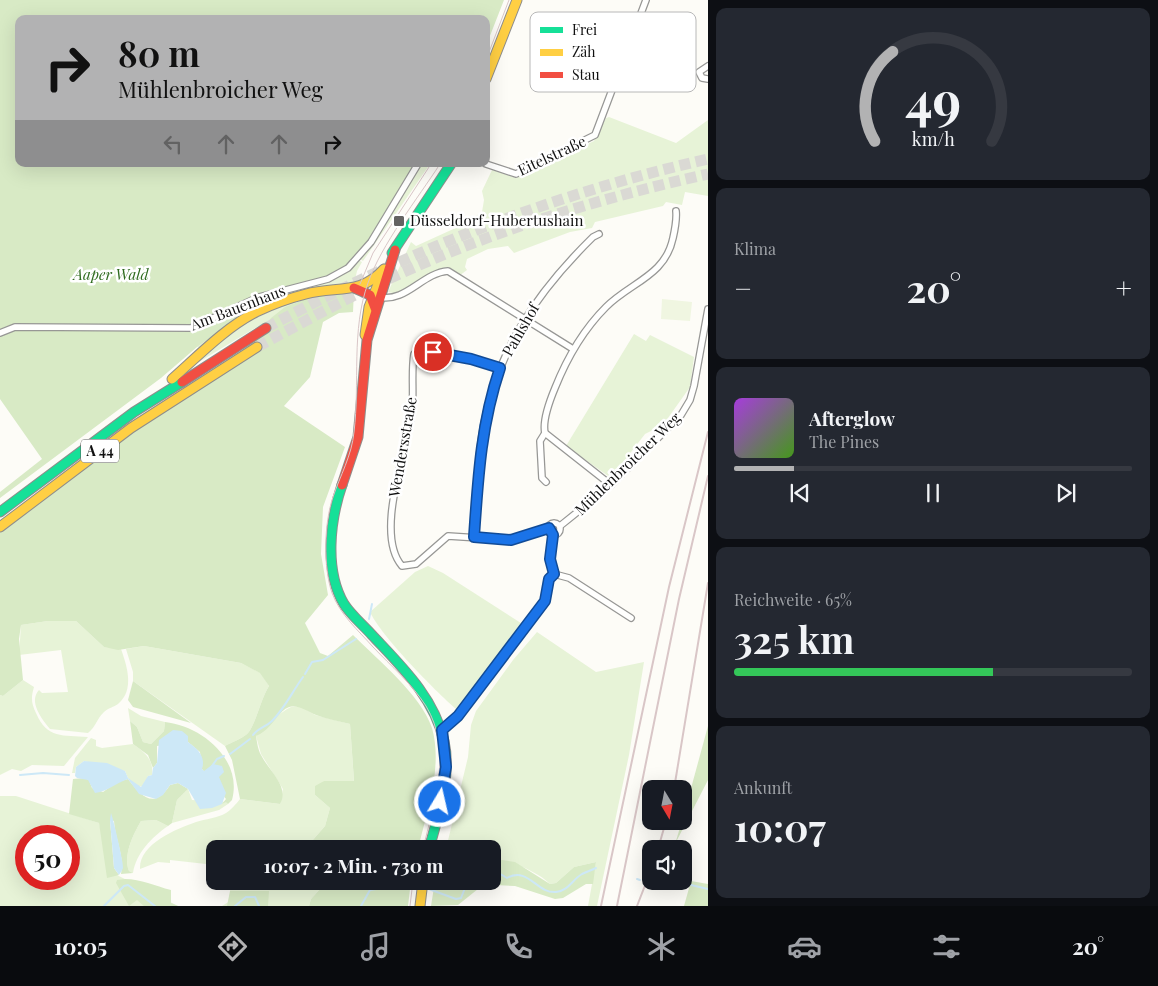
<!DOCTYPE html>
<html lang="de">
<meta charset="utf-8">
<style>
:root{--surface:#171b24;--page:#242831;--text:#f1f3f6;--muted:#9ea1a6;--line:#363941;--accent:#b2b2b3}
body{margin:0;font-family:"Playfair Display",serif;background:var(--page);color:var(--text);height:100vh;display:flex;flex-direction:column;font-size:19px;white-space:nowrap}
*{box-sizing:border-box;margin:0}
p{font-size:16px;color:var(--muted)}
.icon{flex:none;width:28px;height:28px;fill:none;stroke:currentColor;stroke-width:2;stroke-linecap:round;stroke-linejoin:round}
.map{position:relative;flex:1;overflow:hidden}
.sheet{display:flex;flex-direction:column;gap:8px;padding:8px;background:#0d0f14;width:450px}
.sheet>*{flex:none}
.guide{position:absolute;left:15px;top:15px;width:475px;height:152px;border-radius:10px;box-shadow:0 5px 20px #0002;background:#b2b2b3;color:#111;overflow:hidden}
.needle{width:32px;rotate:170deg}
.buttons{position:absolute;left:642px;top:780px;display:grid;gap:10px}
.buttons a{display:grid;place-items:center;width:50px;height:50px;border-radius:10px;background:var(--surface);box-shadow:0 5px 20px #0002;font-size:25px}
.speed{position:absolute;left:15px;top:825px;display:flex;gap:10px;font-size:25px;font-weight:700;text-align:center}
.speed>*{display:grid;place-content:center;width:65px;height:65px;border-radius:50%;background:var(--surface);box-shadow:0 5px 20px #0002;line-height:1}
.speed .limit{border:8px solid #d22;background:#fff;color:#111}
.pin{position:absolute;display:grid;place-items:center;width:42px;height:42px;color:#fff;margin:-21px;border:2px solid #fff;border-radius:50%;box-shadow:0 1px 5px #0007}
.me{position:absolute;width:55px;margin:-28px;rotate:9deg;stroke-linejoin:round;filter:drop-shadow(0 0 4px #0008)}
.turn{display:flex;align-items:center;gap:18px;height:105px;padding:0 20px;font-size:22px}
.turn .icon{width:65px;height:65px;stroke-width:2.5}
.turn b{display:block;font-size:35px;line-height:42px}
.lanes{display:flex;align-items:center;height:48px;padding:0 20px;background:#0003;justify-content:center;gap:25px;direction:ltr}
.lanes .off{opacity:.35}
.big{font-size:38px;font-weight:700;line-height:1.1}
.sheet .card{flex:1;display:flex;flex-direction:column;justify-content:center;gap:8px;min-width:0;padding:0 18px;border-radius:10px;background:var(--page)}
.sheet .dial{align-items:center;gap:0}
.dial svg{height:130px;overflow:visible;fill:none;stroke:var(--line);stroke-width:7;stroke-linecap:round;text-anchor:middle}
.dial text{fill:var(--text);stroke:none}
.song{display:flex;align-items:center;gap:15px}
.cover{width:60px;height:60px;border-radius:8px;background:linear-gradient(135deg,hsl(280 70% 55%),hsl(100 70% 35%))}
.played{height:5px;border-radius:2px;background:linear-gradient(90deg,var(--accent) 15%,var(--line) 15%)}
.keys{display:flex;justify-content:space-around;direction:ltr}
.heat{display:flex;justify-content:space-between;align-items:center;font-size:28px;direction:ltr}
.charge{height:8px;border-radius:4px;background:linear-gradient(90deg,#34c759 65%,var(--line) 0)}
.trip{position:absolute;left:206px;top:840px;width:295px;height:50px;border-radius:10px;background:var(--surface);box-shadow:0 5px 20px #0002;font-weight:700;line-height:50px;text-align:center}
.dock{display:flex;height:80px;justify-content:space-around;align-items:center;background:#090b0e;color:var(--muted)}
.dock .icon{width:35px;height:35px}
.dock .selected{color:var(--accent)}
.dock b{font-size:22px;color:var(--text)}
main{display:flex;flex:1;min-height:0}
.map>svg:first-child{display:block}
.green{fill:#e7f3d7;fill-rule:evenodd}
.forest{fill:#d8eac5}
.pitch{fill:#f0f6e1}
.water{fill:#cde8f7}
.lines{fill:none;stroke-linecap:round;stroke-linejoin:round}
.stream{stroke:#cde8f7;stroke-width:2}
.highway-tunnel{stroke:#dad9d4;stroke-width:11;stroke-dasharray:11 5.5;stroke-linecap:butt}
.street-casing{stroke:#979795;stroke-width:8}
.fast-casing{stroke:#8e8d8b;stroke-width:11}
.slow-casing{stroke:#8e8d8b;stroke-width:11}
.jam-casing{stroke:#8e8d8b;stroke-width:11}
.street{stroke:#fffffe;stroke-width:5.5}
.fast{stroke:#16e098;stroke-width:9}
.slow{stroke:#ffcf43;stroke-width:9}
.jam{stroke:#f24e42;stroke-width:9}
.tram{stroke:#d9c6c7;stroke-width:1}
.rail{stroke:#d9c6c7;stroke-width:2}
.route-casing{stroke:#114b97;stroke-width:12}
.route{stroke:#1a73e8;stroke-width:9}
.poi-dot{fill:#646362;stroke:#fff;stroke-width:2}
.labels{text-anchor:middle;stroke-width:5;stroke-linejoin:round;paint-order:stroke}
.shield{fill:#fff;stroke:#585858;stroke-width:1}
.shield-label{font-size:14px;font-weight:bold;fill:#111}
.street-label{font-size:15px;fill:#111;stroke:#fff}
.poi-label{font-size:15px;fill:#111;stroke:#fff;text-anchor:start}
.park-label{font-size:15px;font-style:italic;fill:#2f6b1f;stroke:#fff}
.key{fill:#fff;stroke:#b8b8b8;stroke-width:1}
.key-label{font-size:14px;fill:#111}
</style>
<main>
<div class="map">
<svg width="708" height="906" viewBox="0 0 708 906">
<rect width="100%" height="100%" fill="#fdfcf7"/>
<!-- green -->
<g class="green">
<path d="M609,117l67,26 32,-23v76l-23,-4 -3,13 -16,-3 -3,4 -68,16 -3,6 -22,4 -56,21 -6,-7 -20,3 -21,10 -2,8 2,3 -8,6 -15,-6 -47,24 -9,-2 23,-50 5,4 44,-20 22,-14 2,-12 -2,-9 10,-21 24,8 8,-4 70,-33 12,-23z"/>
<path d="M420,164h10l-67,97 -3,-2z"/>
<path d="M358,260l4,2 -5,9 -3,13 -63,12 -90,52 -4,-1 51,-35 -2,-6z"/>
<path d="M303,297l-39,30 -2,-3 -68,41 43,-39z"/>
<path d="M634,334l12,7 4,-6 44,22 -4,30 -27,38 -18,9 -34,44 -45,-32z"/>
<path d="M428,566l15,7 81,52 -53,68 -15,16c-21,-18 -75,-73 -86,-97l45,-40z"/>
<path d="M48,621h28l28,26 17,2c6,17 14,41 -3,55 -4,3 -10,4 -14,8 -7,6 -8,15 -16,21l-38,-4c-8,-10 -22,-27 -11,-39l3,3 26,-1 -7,-42 -42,5 2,-30z"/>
<path d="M537,632l59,40 48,-10 -15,93 -32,151h-9l8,-44 -22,5 -18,16 -6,1c-12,-12 -41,-25 -57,-23l-1,-12h-46l22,-92 3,-32 5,-14 37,-51z"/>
<path d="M144,646l97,17 20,10 8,13c-8,12 -14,41 -22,48 -6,5 -15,8 -22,12l-92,-65v-9l-7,-23z"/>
<path d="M23,680l11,7c-3,10 -3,16 2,26 11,26 27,22 52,24l-24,29 -32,-1 -11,6 -9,-2 -12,6v-80l3,1z"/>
<path d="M291,707h11l13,8 35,9 4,58 -30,-1 -9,14 15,13 -5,18 -20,23h-90v16l-45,-5v3l-12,-1 -18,7c-1,-25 36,-40 56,-47 9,-3 22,-4 30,-9 5,-3 10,-9 14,-14l40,5 3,-15 -22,-35 -5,-18c12,-9 22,-23 35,-29z"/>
<path d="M128,708l13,8 24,6 -1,9 -13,13 -8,-2 -6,-15 -7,-6z"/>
<path d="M91,738l5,2v6l6,2 31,-4c11,8 21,15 19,31l-4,1 -4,10 -7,1 -9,-9 -3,-7 -41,-10 -8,6 -1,6h-3l3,-15z"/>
<path d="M188,789l4,11 35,2 1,2 -9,6 -47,13 5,-23z"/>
<path d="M0,796h16l83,27 12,49 67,34h-178zM26,836h43v43h-43z"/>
<path d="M156,820l12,6c-16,11 -32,27 -35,47l-4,-2c-6,-16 4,-36 12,-50z"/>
<path d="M231,881h88l1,8 -9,10 -2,7h-87l22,-14 -14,-1z"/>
</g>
<!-- forest -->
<g class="forest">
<path d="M0,0h504l-18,46v-27h-467v145h397c-19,33 -52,100 -88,114 -23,8 -48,12 -71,18l-1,6 -10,4 2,6 -51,35 -36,31 -161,120v-6l42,-33 -42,-60z"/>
<path d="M354,291l-1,21 -14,1 -16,9 -13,55 -26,29 61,41 -22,60 -2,47 7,41 -23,28 15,30 8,3 25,-21c25,25 68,60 79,93 11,39 -5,83 -14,121h-113l20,-23 5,-18 -15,-13v-9l9,-5h30l-4,-57c-11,-3 -23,-5 -34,-9 -12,-5 -24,-15 -35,-2 -9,9 -13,18 -25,23 1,6 2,14 5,19 8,16 29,32 19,49l-40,-5 -8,-39 -7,-14c7,-4 16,-7 22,-12 8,-7 14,-36 22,-48l-9,-13 -19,-10 -97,-17 -26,4 -14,-3 -28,-26h-28l-27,4 -2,14 4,41 -20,16 -3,-1v-163l141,-106 51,-33 60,-51 19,-24 14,-11 33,-13z"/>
<path d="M133,681l58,42 -58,-16 -5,-7z"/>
<path d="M130,721l7,6 6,15 8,2 13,-13 1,-9c37,4 78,38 67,78l-4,4 -2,-2 -4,2 4,-5 -24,-30 -2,-17 -12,-10 -31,4v17l-4,5 -5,-13 -15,-11z"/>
<path d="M708,726v54l-33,64 7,-23h2v-7z"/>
<path d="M84,778l5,2 3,8 11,4 14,-10 11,-3c14,18 26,31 42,6l8,-2 10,6 -11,11 -5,23 -4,3 -12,-6 -15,1c-8,14 -18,34 -12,50l4,2 -12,1c4,-17 -6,-35 -7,-53l-4,-1 4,48 5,7 -12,3 -8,-55 -30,-9 4,-35z"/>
<path d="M502,860l13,2 35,22 6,-1 18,-16 22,-5 -3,22h-7l-23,14 -8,1 -40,-13 -20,-1 -17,4 -20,16 -27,1 4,-25h57l1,-20z"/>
<path d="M125,879c16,0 30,7 46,11v13l7,3h-34l-7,-6 -8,6 -13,-23 1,-3z"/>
<path d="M319,881h92l-3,25h-99l2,-7 9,-10z"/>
<path d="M691,881l17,3v22h-24z"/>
<path d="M230,891h39l-1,15h-41z"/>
</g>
<!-- pitch -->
<path class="pitch" d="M662,299l30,3 -2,19 -29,-2z"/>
<!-- water -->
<g class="water">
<path d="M173,730l9,1 6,5v6c10,7 18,15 14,27l2,2 9,-7 9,2 2,6 -5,5 7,16 -4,11 -10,4 -12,1 -12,-20 -10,-6 -8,2 -7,10 -7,4 -17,-5 -11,-15c-12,4 -22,13 -33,14l-7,-13 -11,-2 -2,-2 1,-9 8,-6 23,2 18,8 3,7 13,9 7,-11 4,-1 1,-7 4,-5 2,-23z"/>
<path d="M111,813c2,5 13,51 12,55 -1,3 -3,5 -4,7l-5,-7 -4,-48z"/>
</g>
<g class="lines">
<!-- stream -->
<g class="stream">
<path d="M369,619l3,-15"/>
<path d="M305,674l7,-12 11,-2 33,-21"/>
<path d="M253,735c5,-7 13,-8 19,-14 13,-13 20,-29 31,-44"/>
<path d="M230,754l20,-15"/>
<path d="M212,766l5,-7 7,-3"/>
<path d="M20,775l23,-2 26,2"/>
<path d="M492,869l15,9c21,-12 30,16 49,14 12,-1 16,-12 26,-18 4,-2 10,-4 14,-6"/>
<path d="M637,879l3,1"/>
<path d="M405,881l14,5"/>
<path d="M691,885l17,4"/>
<path d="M426,888l30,11 5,-1 4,-10 10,-7"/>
<path d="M104,906l20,-20 4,-1 27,21"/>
<path d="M235,906l11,-9h9l4,9"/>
<path d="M361,906l9,-16 12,-2 5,-7"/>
</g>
<!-- highway-tunnel -->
<g class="highway-tunnel">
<path d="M266,328c140,-76 286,-134 442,-169"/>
<path d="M257,347c41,-22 82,-45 125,-65 103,-49 214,-83 326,-108"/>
</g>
<!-- street casing -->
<g class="street-casing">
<g id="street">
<path d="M708,66l-9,6 3,6 6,1"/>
<path d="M486,164l30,10 79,-39 51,-135"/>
<path d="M379,297c27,6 43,-24 69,-26l125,78"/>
<path d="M0,333l15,-6 176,1 68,-31 69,-18 20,-11 23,-26 47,-78"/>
<path d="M500,368l-56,-15 -25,-2 -5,3c-3,18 0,38 -2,57 -5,39 -38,123 -10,155l14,-2 32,-28 63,4 38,-12"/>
<path d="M545,433l-5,8 2,37 4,4"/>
<path d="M611,485l-66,-52c-3,-13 5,-33 10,-45 12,-30 27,-57 51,-81 25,-25 59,-31 67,-69 2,-9 4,-18 3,-27"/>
<circle cx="554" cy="529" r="6"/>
<path d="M560,526l51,-41 70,-70 9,-15 4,-14 14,-77"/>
<path d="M474,537c2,-34 3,-69 8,-102 13,-82 53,-141 111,-198l6,-3"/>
<path d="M554,574l15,4 62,40"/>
<path d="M442,730l16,-14 87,-115 4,-22 5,-5 -4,-15 3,-24"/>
</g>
</g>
<!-- fast casing -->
<g class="fast-casing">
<g id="fast">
<path d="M392,253l59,-89"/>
<path d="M342,485c-12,35 -18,85 2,119 7,11 19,21 28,31 29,31 62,62 72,106 8,35 -6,74 -15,108"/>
<path d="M0,512l134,-100 48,-30"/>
</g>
</g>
<!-- slow casing -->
<g class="slow-casing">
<g id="slow">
<path d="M486,79l31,-79"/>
<path d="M365,335l4,-28 13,-33"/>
<path d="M172,379c26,-23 53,-51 84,-67 15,-7 34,-14 50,-18 31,-8 55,1 78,-25"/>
<path d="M0,527l131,-99 126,-81"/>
<path d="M420,906l3,-25"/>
</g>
</g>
<!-- jam casing -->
<g class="jam-casing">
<g id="jam">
<path d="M354,288l16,7 5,13"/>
<path d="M182,382l84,-54"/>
<path d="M342,485l16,-48 9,-97 28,-90"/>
</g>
</g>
<!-- street -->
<use href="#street" class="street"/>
<!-- fast -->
<use href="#fast" class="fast"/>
<!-- slow -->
<use href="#slow" class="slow"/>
<!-- jam -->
<use href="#jam" class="jam"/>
<!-- tram -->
<g class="tram">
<path d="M486,60l23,-60"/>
<path d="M360,284l13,-31 58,-89"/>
<path d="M423,849c11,-47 30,-98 3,-143 -14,-22 -35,-40 -53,-59 -14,-16 -33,-32 -41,-54 -9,-26 -8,-70 1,-96 7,-21 19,-42 21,-65 6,-49 -3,-102 14,-149 13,-38 50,-85 72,-119"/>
<path d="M410,906l3,-25"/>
</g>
<!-- rail -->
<g class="rail">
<path d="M674,789l34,-206"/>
<path d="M658,849l8,-28"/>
<path d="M601,906l68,-319 39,-155"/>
<path d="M617,906l62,-307 29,-123"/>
<path d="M637,906l14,-36"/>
</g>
</g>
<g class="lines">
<!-- route casing -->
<g class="route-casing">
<path id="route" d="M433,352l38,7 29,9c-19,56 -22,110 -26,169l37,3 38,-12 4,7 -3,24 4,15 -5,5 -4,22 -87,115 -16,14 4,37 -6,35"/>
</g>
<!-- route -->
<use href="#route" class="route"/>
</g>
<!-- markers -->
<rect class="poi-dot" x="393" y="215" width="12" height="12" rx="2.5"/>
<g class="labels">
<!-- shield labels -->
<rect class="shield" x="81" y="439.5" width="38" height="23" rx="4"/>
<g class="shield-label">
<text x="100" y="456">A 44</text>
</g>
<!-- street labels -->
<g class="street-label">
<text transform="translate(552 156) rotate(-25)" y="5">Eitelstraße</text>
<text transform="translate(238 308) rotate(-21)" y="5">Am Bauenhaus</text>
<text transform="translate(521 330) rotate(-60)" y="5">Pahlshof</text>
<text transform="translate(403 447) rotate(-80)" y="5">Wendersstraße</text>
<text transform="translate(628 464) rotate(-44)" y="5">Mühlenbroicher Weg</text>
</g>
<!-- poi labels -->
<g class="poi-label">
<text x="410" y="226">Düsseldorf-Hubertushain</text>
</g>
<!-- park labels -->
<g class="park-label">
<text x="111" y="280">Aaper Wald</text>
</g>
</g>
<!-- legend -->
<rect x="530" y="12" width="166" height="80" rx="8" class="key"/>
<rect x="540" y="27" width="23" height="6" fill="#16e098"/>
<rect x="540" y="49" width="23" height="7" fill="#ffcf43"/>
<rect x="540" y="72" width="23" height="6" fill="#f24e42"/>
<g class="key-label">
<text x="572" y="35">Frei</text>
<text x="572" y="57">Zäh</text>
<text x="572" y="80">Stau</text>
</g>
</svg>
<div class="buttons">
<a><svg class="needle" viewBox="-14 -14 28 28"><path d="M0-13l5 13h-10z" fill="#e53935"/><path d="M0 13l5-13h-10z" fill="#9ea1a6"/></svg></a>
<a><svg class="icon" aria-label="sound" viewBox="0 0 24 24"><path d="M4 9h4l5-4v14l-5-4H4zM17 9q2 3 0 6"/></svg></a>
</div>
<div class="speed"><div class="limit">50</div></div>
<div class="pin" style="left:433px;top:352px;background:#d93025"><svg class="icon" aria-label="arrive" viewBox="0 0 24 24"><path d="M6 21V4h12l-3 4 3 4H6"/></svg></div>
<svg class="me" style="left:440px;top:802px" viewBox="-20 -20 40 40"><circle r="17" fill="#1a73e8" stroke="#fff" stroke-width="3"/><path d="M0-11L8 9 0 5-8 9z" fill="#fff"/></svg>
<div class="trip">10:07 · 2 Min. · 730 m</div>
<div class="guide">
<div class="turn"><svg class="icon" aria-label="right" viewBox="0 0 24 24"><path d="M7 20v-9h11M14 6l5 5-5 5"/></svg><div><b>80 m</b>Mühlenbroicher Weg</div></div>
<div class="lanes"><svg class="icon off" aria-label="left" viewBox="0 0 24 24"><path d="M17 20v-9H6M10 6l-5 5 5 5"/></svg><svg class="icon off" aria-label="ahead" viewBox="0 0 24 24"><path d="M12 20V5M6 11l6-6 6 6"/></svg><svg class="icon off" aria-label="ahead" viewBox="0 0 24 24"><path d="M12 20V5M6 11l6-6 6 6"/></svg><svg class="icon" aria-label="right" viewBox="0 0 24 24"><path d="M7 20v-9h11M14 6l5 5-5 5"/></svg></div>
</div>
</div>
<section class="sheet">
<div class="card dial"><svg viewBox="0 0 100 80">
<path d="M14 69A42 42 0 1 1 86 69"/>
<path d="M14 69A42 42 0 0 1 25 14" stroke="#b2b2b3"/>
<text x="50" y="56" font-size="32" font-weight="700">49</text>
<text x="50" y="72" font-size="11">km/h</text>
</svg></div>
<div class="card"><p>Klima</p>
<div class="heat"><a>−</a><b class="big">20°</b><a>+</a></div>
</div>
<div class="card">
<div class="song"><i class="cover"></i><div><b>Afterglow</b><p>The Pines</p></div></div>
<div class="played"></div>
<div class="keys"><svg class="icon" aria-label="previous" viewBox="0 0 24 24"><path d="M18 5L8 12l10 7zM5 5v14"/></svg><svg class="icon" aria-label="pause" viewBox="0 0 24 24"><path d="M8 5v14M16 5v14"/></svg><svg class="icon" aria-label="next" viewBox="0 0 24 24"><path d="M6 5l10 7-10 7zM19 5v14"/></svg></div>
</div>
<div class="card"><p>Reichweite · 65%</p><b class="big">325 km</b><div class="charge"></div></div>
<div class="card"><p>Ankunft</p><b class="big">10:07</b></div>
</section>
</main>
<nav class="dock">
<b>10:05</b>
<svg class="icon selected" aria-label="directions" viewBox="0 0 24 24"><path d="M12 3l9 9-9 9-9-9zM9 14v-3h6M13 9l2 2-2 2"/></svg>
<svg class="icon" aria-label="music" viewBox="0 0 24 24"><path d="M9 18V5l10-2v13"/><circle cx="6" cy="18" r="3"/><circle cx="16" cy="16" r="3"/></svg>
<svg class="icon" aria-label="phone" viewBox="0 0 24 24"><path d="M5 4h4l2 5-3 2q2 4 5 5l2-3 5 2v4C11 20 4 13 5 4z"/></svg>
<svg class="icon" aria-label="climate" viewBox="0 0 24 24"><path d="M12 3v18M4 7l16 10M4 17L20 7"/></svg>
<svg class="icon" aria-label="car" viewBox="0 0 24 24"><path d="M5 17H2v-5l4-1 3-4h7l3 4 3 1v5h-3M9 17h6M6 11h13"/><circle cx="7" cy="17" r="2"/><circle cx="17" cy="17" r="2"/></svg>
<svg class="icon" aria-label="filters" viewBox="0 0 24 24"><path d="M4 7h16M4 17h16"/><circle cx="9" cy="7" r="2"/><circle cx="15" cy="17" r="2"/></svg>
<b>20°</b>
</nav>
